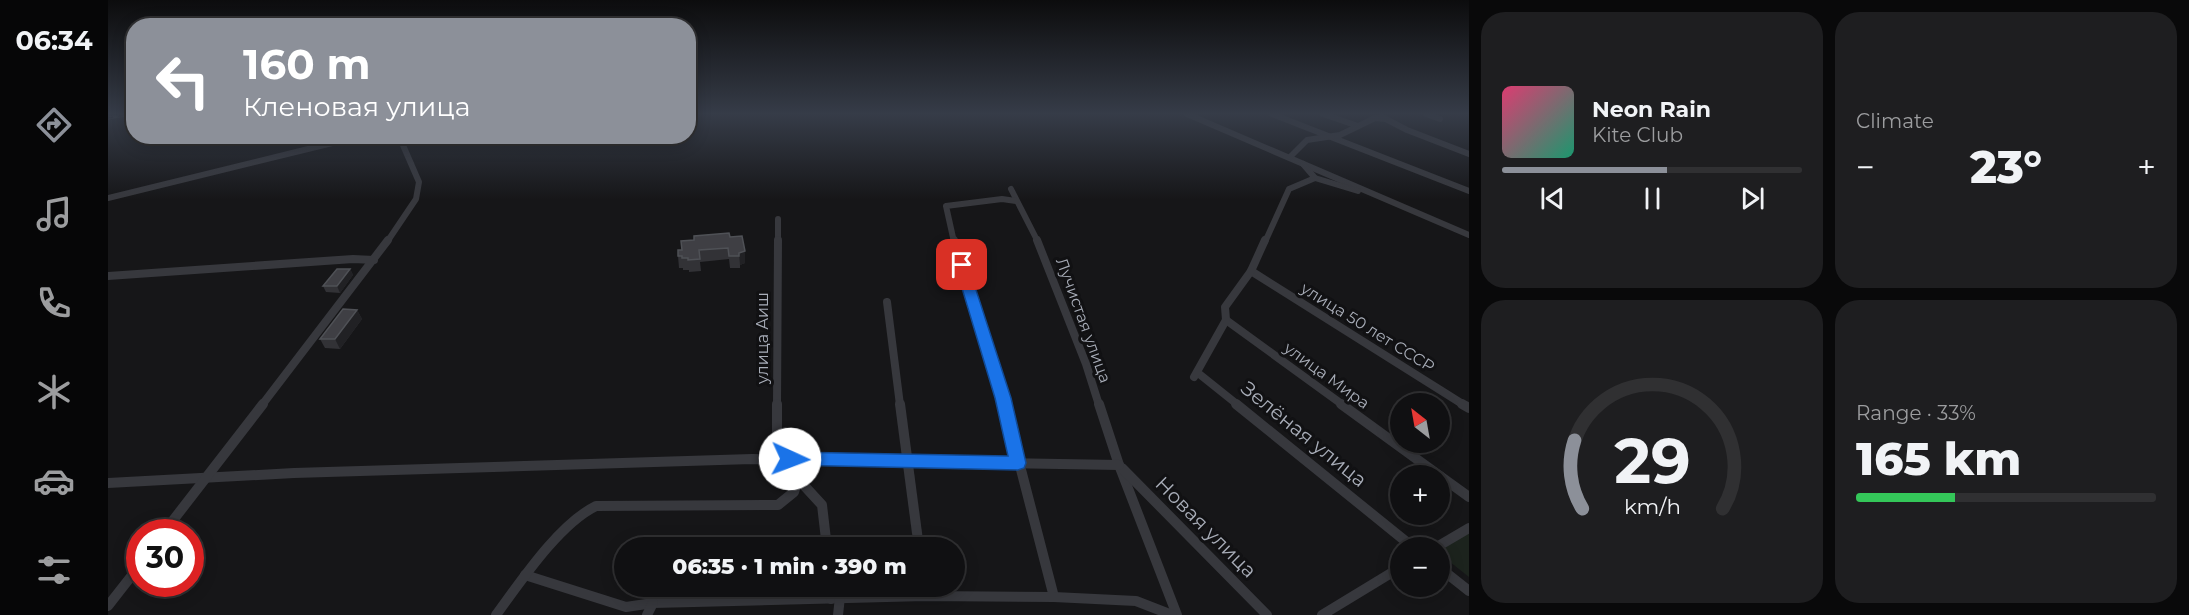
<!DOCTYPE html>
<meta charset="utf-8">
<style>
:root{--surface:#101012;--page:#1e1e20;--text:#f1f3f6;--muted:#9c9d9f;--line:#303032;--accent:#8c9099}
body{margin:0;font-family:Montserrat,sans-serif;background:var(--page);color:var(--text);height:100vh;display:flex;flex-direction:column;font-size:22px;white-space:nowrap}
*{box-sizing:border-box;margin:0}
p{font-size:20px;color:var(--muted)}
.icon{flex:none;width:33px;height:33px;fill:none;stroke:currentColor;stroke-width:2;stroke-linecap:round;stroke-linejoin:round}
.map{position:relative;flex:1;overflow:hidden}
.panel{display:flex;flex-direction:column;gap:12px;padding:12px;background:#09090a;width:720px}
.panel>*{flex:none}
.top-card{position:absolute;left:18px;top:18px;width:570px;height:126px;border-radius:24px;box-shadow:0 3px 15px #0003,0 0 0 2px var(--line);background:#8c9099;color:#fff;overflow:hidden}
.needle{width:39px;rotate:329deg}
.buttons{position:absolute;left:1282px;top:393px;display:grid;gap:12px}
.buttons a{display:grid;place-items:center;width:60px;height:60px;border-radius:50%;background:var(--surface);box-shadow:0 3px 15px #0003,0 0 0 2px var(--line);font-size:30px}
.speed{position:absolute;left:18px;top:519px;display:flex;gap:12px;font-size:30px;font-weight:700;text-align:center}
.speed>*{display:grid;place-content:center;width:78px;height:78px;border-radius:50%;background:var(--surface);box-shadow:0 3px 15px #0003,0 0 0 2px var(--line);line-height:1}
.speed .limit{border:9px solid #d22;background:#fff;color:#111}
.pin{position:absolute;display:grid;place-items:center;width:51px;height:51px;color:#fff;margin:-26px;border-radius:12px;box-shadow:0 3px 9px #0006}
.me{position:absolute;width:66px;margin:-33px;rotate:92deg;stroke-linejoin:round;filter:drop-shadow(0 0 4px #0008)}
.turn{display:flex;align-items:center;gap:21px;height:126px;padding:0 18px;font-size:27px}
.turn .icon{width:78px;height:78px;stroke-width:2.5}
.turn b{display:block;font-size:42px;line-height:51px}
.big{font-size:45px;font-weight:800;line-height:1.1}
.panel .widget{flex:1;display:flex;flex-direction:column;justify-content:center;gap:9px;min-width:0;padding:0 21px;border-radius:24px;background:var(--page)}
.panel .dial{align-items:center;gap:0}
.dial svg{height:156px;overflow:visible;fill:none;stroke:var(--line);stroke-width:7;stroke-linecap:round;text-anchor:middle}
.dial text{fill:var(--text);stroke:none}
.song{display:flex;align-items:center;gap:18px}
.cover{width:72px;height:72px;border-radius:9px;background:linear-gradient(135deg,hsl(340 70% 55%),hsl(160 70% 35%))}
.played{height:6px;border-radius:3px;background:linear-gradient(90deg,var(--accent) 55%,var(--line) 55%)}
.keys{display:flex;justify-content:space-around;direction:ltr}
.heat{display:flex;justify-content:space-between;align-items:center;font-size:33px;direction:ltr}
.charge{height:9px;border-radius:4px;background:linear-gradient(90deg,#34c759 33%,var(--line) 0)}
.panel .tiles{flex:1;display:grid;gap:12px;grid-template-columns:repeat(2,1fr)}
.trip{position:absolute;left:506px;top:537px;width:351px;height:60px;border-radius:30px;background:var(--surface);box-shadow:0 3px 15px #0003,0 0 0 2px var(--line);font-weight:800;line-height:60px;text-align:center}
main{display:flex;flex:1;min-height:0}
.dock{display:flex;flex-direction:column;width:108px;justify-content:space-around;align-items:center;background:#060607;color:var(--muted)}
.dock .icon{width:42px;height:42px}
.dock .on{color:var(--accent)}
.dock b{font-size:27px;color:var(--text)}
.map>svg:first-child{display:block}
.green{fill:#1c231d}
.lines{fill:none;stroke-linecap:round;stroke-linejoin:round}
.minor-far2{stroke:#37383d;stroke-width:6}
.minor-far1{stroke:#37383d;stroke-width:8}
.minor{stroke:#37383d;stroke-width:10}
.rail-casing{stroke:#4a4c52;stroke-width:3}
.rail{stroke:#111113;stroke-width:1.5;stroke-dasharray:5;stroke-linecap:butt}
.wall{fill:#323236}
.shaded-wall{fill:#212124}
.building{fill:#3f3f44;stroke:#4f5156;stroke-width:1.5}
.route{fill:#1a73e8;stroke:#114b97;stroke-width:1.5}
.labels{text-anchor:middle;stroke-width:6;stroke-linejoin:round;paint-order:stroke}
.street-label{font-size:16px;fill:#a8adb8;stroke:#111113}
.near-street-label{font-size:20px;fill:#a8adb8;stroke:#111113}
</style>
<main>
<nav class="dock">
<b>06:34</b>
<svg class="icon on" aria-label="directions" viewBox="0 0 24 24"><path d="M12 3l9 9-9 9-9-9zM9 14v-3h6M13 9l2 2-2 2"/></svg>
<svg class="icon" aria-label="music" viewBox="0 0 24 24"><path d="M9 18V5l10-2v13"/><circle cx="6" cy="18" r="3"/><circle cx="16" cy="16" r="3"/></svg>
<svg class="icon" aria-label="phone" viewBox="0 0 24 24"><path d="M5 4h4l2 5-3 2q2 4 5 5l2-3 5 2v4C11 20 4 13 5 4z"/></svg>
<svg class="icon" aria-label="climate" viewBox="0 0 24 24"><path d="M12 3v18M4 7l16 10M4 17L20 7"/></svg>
<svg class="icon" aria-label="car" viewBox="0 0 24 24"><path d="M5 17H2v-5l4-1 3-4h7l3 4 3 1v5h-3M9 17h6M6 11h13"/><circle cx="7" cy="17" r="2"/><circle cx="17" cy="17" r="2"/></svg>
<svg class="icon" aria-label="filters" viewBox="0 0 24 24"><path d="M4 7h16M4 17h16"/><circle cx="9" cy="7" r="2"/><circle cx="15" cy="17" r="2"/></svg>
</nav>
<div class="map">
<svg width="1361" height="615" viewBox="0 0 1361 615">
<rect width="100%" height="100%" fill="#161618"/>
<!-- green -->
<path class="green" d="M1361,531v46l-29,-23v-5z"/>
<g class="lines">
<!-- minor-far2 -->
<g class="minor-far2">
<path d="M1079,114l282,121"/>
<path d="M1164,114l197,77"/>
<path d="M1215,114l35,12"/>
<path d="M1318,114l14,5"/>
<path d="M1274,117l25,13 62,24"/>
<path d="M1182,157l17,-17 33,-5 35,-17 10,1"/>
<path d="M1207,178l43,13"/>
<path d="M903,189l27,53"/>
<path d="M0,198l253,-62"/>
<path d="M279,242l29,-43 3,-17 -20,-46"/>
<path d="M670,242v-23"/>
<path d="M846,242l-8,-36 56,-7 14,2"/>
<path d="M1157,242l24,-53 26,-11 -12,-14"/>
</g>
<!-- minor-far1 -->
<g class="minor-far1">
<path d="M846,240l51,165"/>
<path d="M929,240l49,124 13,41"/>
<path d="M1143,271l213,134"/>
<path d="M0,276l245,-17 21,1"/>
<path d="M779,302l13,103"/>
<path d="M1118,320l117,85"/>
<path d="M1090,373l40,32"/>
<path d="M1086,377l32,-57 -1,-13 26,-36 14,-31"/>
<path d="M154,405l126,-165"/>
<path d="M669,405l1,-165"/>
</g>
<!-- minor -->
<g class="minor">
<path d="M792,404l19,144"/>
<path d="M896,404l50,193"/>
<path d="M991,404l20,61 58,150"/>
<path d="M1128,404l178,144"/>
<path d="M1233,404l99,72"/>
<path d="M1354,404l7,4"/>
<path d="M669,458v-54"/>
<path d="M1014,468l145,147"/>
<path d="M1332,476l29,21"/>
<path d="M691,480l23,25 5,43"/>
<path d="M0,483l186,-10 458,-14 367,6"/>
<path d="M56,532l99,-128"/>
<path d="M1327,548l34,-20"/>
<path d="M1332,568l29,23"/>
<path d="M417,575l101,32 27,-4 272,-7 129,1 82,4 36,14"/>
<path d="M722,586l1,13"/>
<path d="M0,606l32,-41"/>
<path d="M388,615c25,-34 63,-91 100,-109l182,-1 16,-13 10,-33"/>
<path d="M539,615l6,-12"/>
<path d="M730,615l2,-18"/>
<path d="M1214,615l79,-48"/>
</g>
<!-- rail casing -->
<g class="rail-casing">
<path id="rail" d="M0,118l23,-4"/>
</g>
<!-- rail -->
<use href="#rail" class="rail"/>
</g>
<!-- wall -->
<g class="wall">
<path d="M622,237l15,26 -5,2v3h-10l-1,-9 -29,3 1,9 -12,1v-2h-6v-2h-4l-1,-12 4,-6z"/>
<path d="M242,269l3,6 -13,18 -14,-1 -3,-6z"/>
<path d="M249,310l5,9 -22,30 -15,-1 -5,-9z"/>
</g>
<!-- shaded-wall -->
<g class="shaded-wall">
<path d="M637,251v12l-5,2 -1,-12z"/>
<path d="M242,269l3,6 -13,18 -3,-7z"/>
<path d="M249,310l5,9 -22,30 -5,-10z"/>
</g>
<!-- building -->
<g class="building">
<path d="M621,233l1,4 12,-1 3,15 -6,2v3h-10l-1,-8 -29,2 1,9 -12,1v-2h-6v-2h-4v-6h4l-1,-9 13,-1v-4z"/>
<path d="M229,269h13l-13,17h-14z"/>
<path d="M235,309l14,1 -22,29h-15z"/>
</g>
<!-- sky -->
<linearGradient id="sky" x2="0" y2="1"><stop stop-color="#0c0c0d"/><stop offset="0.57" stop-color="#363c48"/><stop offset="1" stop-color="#363c48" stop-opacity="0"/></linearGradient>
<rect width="1361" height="200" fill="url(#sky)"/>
<!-- route -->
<path class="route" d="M854,262l6,3 43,133 15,65 -2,5 -6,2 -228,-5 -6,-2 -2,-4 2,-5 6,-2 218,4 -13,-58 -40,-133z"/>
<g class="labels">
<!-- street labels -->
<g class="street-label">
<text transform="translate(976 320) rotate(70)" y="6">Лучистая улица</text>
<text transform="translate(1260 327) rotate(32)" y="6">улица 50 лет СССР</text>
<text transform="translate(654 338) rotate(-90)" y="6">улица Аиш</text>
<text transform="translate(1219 375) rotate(36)" y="6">улица Мира</text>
</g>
<!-- near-street labels -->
<g class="near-street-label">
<text transform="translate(1196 434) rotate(39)" y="7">Зелёная улица</text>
<text transform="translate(1098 527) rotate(45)" y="7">Новая улица</text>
</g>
</g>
</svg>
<div class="buttons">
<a><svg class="needle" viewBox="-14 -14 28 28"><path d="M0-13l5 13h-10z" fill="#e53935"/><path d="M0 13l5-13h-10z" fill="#9c9d9f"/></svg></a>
<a>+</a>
<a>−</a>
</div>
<div class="speed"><div class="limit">30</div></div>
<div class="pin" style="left:854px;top:265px;background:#d93025"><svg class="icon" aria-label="arrive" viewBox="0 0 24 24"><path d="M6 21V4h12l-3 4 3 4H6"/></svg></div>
<svg class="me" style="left:682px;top:459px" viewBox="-20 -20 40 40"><circle r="19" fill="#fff"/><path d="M0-13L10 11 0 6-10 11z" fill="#1a73e8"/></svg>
<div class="trip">06:35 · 1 min · 390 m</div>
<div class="top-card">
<div class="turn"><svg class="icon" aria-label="left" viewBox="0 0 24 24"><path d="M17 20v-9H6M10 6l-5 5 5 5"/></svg><div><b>160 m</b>Кленовая улица</div></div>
</div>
</div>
<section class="panel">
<div class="tiles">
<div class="widget">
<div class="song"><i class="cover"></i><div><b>Neon Rain</b><p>Kite Club</p></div></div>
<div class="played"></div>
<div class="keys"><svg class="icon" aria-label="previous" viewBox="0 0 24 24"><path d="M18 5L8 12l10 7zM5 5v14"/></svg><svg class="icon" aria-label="pause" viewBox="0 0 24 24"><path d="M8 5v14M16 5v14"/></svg><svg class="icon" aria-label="next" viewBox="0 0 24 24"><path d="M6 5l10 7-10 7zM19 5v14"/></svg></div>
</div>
<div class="widget"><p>Climate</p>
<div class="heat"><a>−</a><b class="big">23°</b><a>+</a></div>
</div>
<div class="widget dial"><svg viewBox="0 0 100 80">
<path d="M14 69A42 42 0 1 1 86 69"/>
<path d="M14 69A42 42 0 0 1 10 34" stroke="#8c9099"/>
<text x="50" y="56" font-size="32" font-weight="700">29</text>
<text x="50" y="72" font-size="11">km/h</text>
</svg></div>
<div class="widget"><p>Range · 33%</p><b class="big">165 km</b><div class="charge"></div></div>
</div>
</section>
</main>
